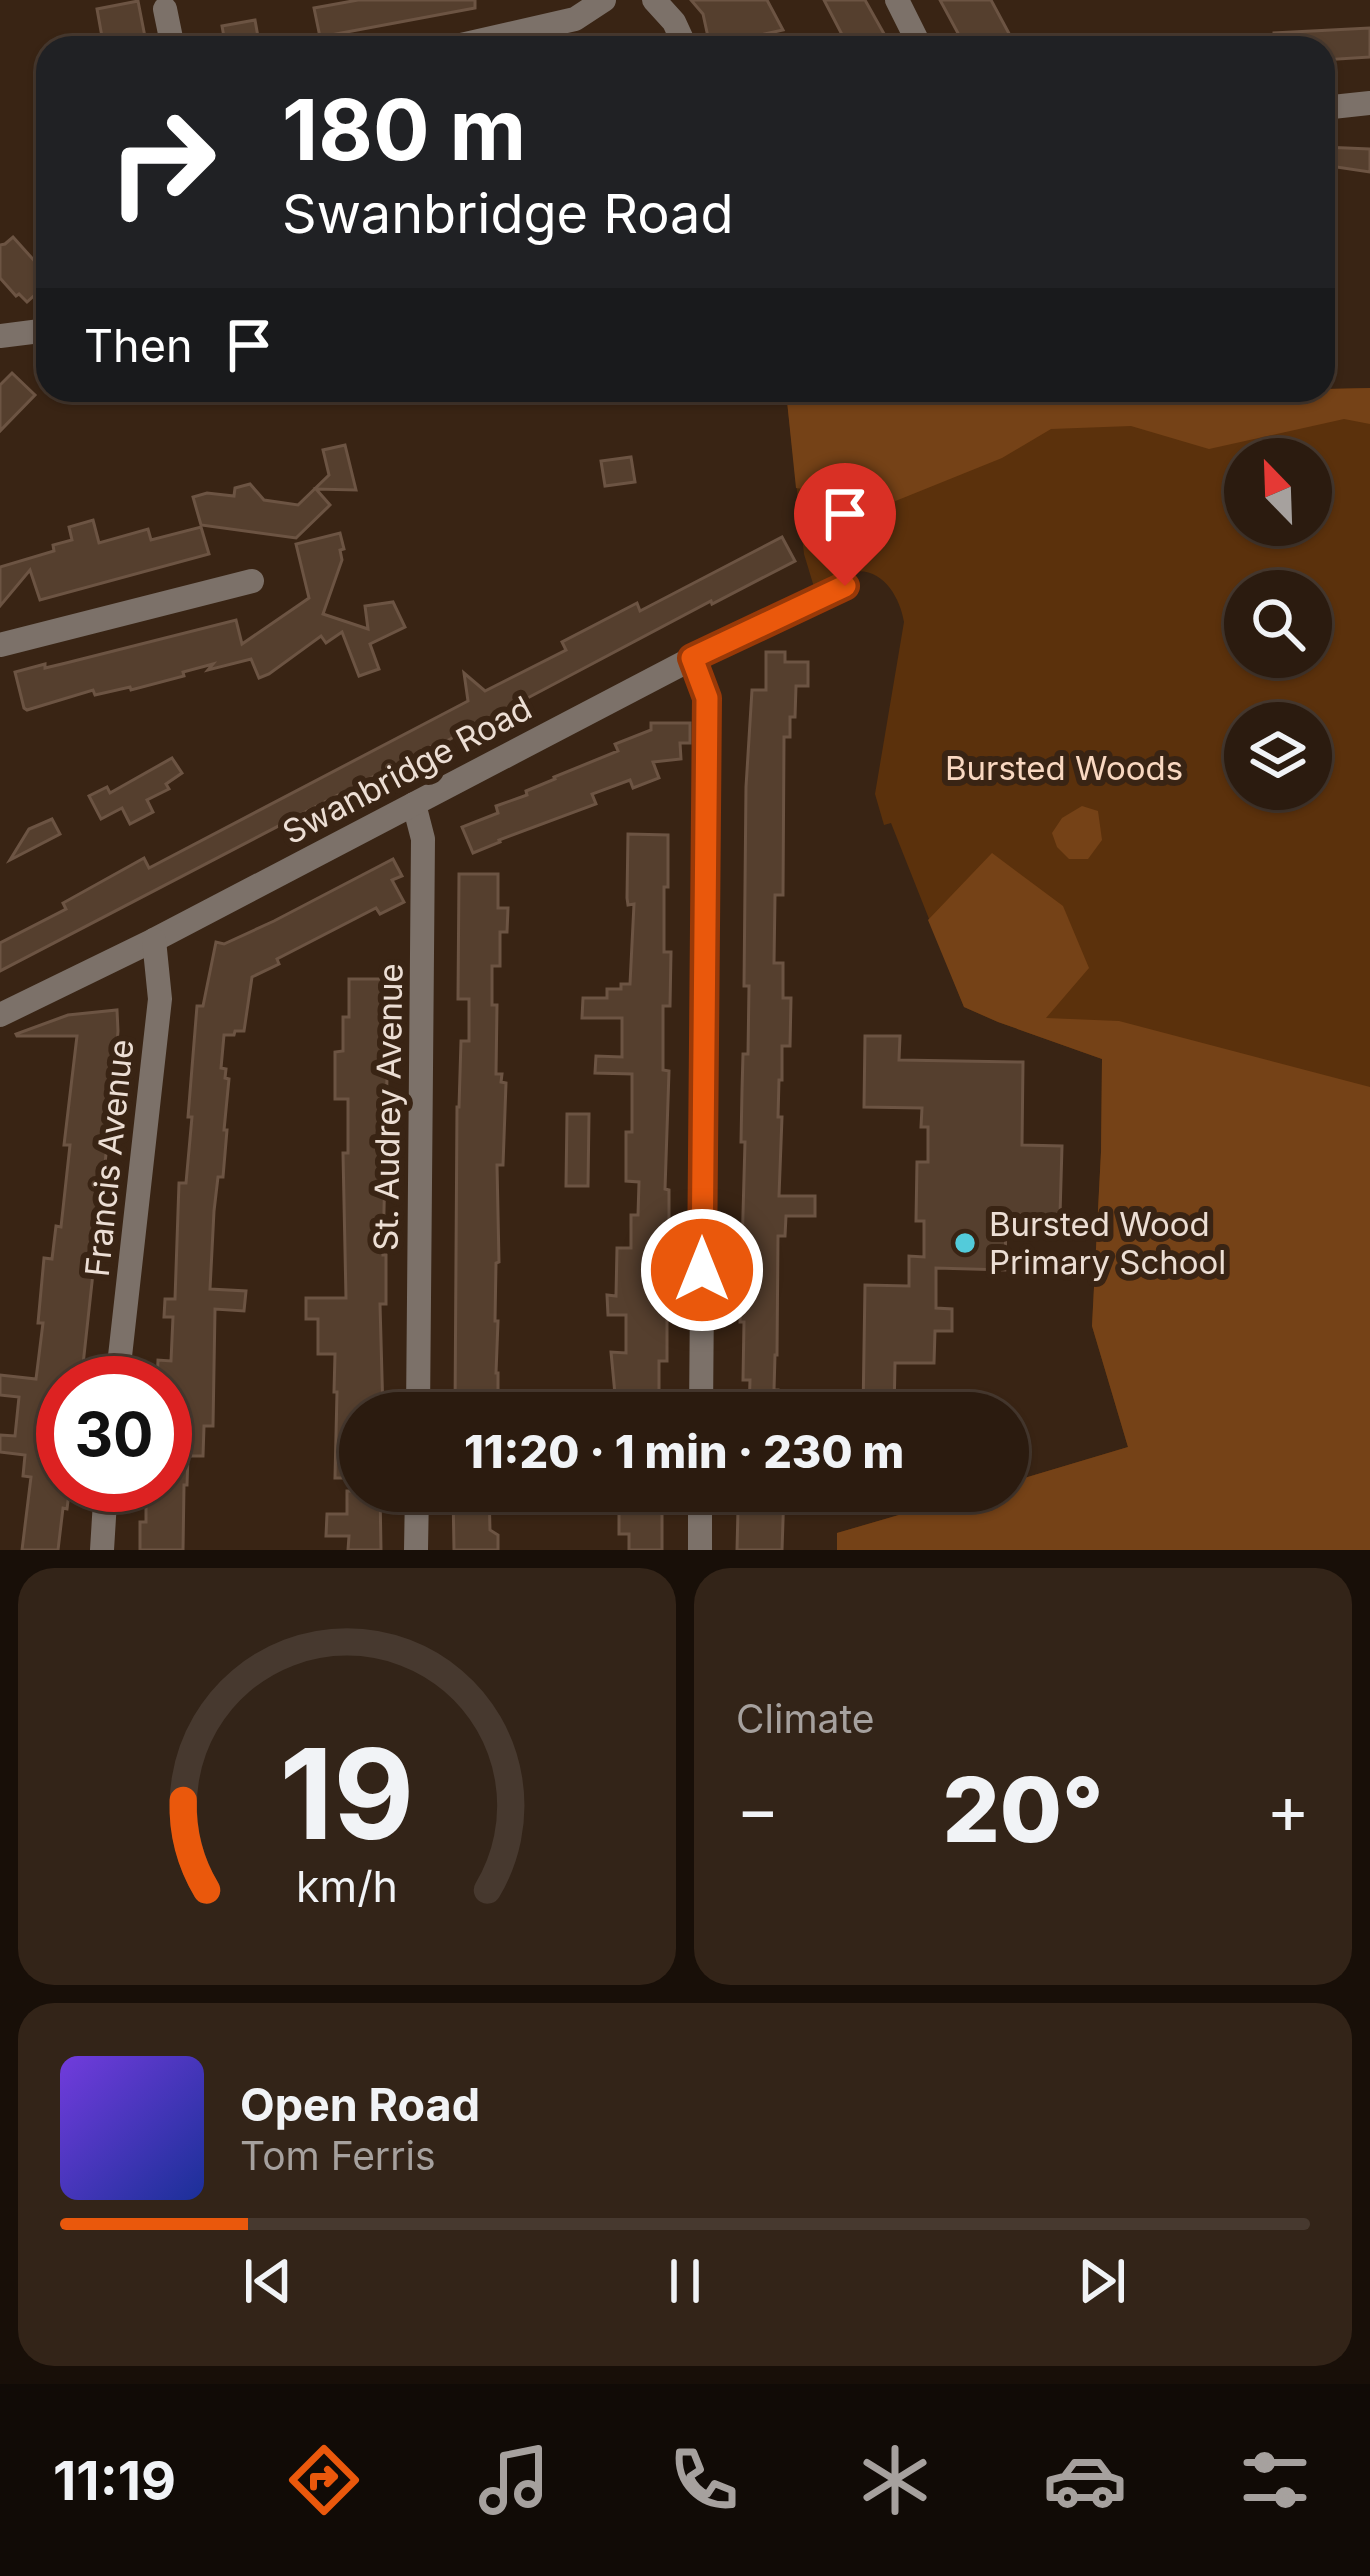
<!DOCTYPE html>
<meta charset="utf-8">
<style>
:root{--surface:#2b1b0f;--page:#332418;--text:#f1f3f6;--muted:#a6a19e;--line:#47392f;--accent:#ea580c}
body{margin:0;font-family:Inter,sans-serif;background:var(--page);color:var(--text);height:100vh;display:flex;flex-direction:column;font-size:45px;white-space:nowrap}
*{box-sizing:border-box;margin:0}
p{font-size:39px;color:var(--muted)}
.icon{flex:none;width:66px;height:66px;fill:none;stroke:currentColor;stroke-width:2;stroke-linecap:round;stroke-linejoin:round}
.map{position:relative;height:1550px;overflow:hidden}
.sheet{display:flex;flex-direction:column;gap:18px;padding:18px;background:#180f08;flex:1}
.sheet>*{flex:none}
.top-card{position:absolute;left:36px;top:36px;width:1299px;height:366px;border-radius:36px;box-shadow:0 3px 9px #0004,0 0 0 3px var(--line);background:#202124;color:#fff;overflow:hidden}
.needle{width:78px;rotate:337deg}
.fabs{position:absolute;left:1224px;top:438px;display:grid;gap:24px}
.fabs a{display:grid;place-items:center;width:108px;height:108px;border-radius:50%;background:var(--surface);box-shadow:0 3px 9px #0004,0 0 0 3px var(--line);font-size:60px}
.speed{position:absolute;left:36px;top:1356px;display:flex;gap:24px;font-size:60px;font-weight:700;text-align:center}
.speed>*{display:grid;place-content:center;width:156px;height:156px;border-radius:50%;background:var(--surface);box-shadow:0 3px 9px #0004,0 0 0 3px var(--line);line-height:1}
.speed .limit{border:18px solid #d22;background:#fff;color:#111}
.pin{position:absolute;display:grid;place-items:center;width:102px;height:102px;color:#fff;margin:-123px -51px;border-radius:50% 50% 50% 0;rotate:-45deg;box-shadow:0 0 12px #0007}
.pin .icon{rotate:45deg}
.me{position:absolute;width:132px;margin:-66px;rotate:0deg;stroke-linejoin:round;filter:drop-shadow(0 0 9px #0008)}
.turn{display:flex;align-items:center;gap:42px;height:252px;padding:0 48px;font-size:54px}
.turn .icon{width:156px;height:156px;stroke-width:2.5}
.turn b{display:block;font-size:84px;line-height:102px}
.then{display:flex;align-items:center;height:114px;padding:0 48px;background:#0003;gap:24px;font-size:45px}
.big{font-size:90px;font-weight:800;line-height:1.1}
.sheet .widget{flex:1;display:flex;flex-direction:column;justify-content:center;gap:18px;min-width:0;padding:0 42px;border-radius:36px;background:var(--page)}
.sheet .dial{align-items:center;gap:0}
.dial svg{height:312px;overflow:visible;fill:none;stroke:var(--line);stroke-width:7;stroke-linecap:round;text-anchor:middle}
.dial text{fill:var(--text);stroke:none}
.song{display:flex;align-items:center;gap:36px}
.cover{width:144px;height:144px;border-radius:18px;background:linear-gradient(135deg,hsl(260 70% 55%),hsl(230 70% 35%))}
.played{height:12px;border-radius:6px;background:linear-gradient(90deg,var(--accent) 15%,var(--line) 15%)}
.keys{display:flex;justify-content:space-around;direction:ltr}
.heat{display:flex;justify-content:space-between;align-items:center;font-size:66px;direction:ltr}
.sheet .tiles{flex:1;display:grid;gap:18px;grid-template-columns:1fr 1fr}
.widget:last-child{grid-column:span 2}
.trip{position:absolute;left:339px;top:1392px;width:690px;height:120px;border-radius:60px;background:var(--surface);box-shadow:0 3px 9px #0004,0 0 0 3px var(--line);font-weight:800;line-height:120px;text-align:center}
.tab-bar{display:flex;height:192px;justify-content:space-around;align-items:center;background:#110b06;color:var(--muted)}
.tab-bar .icon{width:84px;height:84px}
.tab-bar .current{color:var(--accent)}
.tab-bar b{font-size:54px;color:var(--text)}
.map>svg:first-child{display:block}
.green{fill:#5b310c;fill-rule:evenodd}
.forest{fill:#754217}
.building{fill:#553f2e;stroke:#6c5443;stroke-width:3}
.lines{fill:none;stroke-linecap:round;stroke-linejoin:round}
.minor{stroke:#7c7169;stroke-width:24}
.route-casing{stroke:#983908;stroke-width:30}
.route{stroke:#ea580c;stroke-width:21}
.poi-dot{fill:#53cbda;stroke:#392414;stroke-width:4.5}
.labels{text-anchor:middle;stroke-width:12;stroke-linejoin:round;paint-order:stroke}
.park-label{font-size:33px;fill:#f9d8c1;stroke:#392414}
.street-label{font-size:33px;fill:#ecded4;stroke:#392414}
.poi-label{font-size:33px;fill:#ecded4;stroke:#392414;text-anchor:start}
</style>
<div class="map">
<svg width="1370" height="1550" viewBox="0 0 1370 1550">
<rect width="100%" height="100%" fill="#392414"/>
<!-- green -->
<path class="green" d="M1370,388v1162h-533v-17l144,-42h27v-8l120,-36 -36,-121 9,-174 1,-93 -104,-37 -34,-15 -73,-184 -7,2 -9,-31 29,-172c-4,-25 -22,-56 -52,-50 -12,2 -26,10 -38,15l-10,-33 -17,-153zM1245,459h66v66h-66zM1245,591h66v66h-66zM1245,723h66v66h-66z"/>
<!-- forest -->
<g class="forest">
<path d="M1370,388v36l-26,-5 -135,30 -78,-23 -80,3 -49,29 -109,44 -97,-14 -9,-87z"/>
<path d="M1082,806l16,5 4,29 -14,19h-19l-12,-12 -5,-14 10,-15z"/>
<path d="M992,853l71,53 26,62 -43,50 73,3 251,66v463h-533v-17l144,-42h27v-8l120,-36 -36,-121 9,-174 1,-93 -104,-37 -34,-15 -36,-87z"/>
</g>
<!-- building -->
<g class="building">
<path d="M358,0h117v8l-155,29 -6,-29z"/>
<path d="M691,0h76l16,30 -73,16 -7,-32z"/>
<path d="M824,0h41l27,48h-43z"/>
<path d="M940,0h51l22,41 -13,7h-34z"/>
<path d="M138,1l8,41h-4l1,6h-39l-7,-39z"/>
<path d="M255,20l5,28h-34l-4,-22z"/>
<path d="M1370,28v29l-47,3v-12h-49v-15z"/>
<path d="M1323,147l47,2v23l-47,-7z"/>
<path d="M13,237l35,39v7l-21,19 -8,-8 -3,2 -16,-18v-33l5,-1z"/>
<path d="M12,373l23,22 -35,36v-46z"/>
<path d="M345,445l11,45 -40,-1 14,16 -34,33 -95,-13 -8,-28 14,-4 27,3 1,-8 15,-4 14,16 34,5 31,-30 -6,-25z"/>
<path d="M631,457l4,25 -30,4 -4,-25z"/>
<path d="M93,520l6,23 49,-14 3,11 50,-13 8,27 -169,46 -10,-30 -30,36v-39l54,-16 -1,-6 19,-5 -3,-13z"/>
<path d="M340,533l4,16 -4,1 2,10 -19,54 45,15 -3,-23 28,-4 12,25 -35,17 9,25 -20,7 -17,-44 -16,11 -5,-7 -52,38 -10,4 -8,-19 -43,11 5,-6 -30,8 1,4 -53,14 -1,-3 -35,8 -2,-5 -66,20 -3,-2 -9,-36 30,-8v4l21,-5 170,-43 6,24 67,-46 -13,-54z"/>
<path d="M782,537l13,24 -83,43 -1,-3 -274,145 -1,-2 -436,227v-28l66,-34 -3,-6 81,-45 5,10 319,-167 -4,-28 21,18 81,-41 -4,-8 75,-39 3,8z"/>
<path d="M766,652h19v10h23v24h-12l-1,31h-5v20h-6l-1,158h-8l-1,68h9v35h8l-1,48h-8v34h-3l-1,37h4l-3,79h36v20h-29l-1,20h-7l-1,119h-2l-1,35h4v23h-29l1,-33h-7l1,-58h-4l5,-180h-4l1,-51 1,-37h5l1,-68h-5l2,-199 6,-97h14z"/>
<path d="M651,723h39v20h-10l1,16 -28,3 6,16 -26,10 -3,-8 -38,14 4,10 -97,36 1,2 -27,11 -11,-26 36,-14 -2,-7 31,-11 -1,-4 29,-12 -1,-2 64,-26 -3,-7 36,-14z"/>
<path d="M172,758l10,15 -16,11 3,5 -22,11 6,12 -23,12 -8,-16 -21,11 -12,-23 18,-9 3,6z"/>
<path d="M52,819l8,15 -50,26 19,-31z"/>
<path d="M628,834l40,1v52h-4v65h7l-1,54h-7v64l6,1 -4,118 4,1v52h-7l-1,67h6v52h-8v52h-40l-3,-8 -5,-53 15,1v-38h-18l-1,-20 9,1 1,-48h14v-33h7l1,-33 -13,-1v-49h6v-58l-37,-1 1,-17 26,1v-39h-40l1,-20h24v-9h14v-5h9l4,-80 -6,1 -1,-7z"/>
<path d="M393,859l9,17 -10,4 12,22 -24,12 -4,-6 -99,51 2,5 -27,13 -8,54h-9l-1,4h-10l-3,33 5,1 -1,9 4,1 -5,51h3l-4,47h-5l-4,34 -4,78 36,2 -2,20 -29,-2 -2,117h-9l-1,30h-15l-1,29h-3l-1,65h-43v-28h6v-30h19v-109h-8l1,-23 13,1 2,-44h-9l1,-18h10l4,-116h7l6,-66h-4l9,-111h6l13,-64 8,2 50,-23z"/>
<path d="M459,874h39v34h10l-1,24h-7v34h-8v39h5l-1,69h6l-1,8 5,1 -3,82h-6l2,97 -3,1 -1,58h3l-2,52h2v18h-5v22h-38l2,-306h2l2,-66h8v-42h-11z"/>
<path d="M349,979h37l1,98 -4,178h3v49h-6l3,109h-23v65h-25l2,-86h-3l1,-38h-17v-35h-12v-21h40l-3,-145h5v-54h-13v-47l8,-1v-34h6z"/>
<path d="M117,1010l1,21 -4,50 -33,302h-18v102h7l-3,24 -4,-1 -5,42h-36l9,-73 -8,-1 2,-21 -25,-3v-17l15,1 4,-39 -19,-2v-20l36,4 7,-56h-5l6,-65 8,1 4,-33 5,1 9,-82h-6l13,-109h-60l-1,-2 52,-19z"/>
<path d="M865,1036h35l-1,24 124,2 -1,83 40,1 -2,69 -54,-1 -1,56 -69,-2v40l16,1v22h-17l-1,32h-39l-1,50h-31l2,-128 44,1v-30l15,1v-36h-8l1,-59h11v-35h-7l1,-19 -58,-1z"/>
<path d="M567,1114h22l-1,72h-22z"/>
<path d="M347,1491h33l1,59h-33l1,-14h-23l1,-22h20z"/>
<path d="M453,1491h36l1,39 8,5v15h-44z"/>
<path d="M632,1491h30v59h-33v-16h-10v-22h13z"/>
<path d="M744,1491h40l-2,59h-45l1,-40h6z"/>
</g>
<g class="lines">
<!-- minor -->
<g class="minor">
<path d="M654,0l20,22 12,26"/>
<path d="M897,0l24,48"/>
<path d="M165,9l8,39"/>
<path d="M448,48l127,-29 29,-19"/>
<path d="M1323,108l47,-5"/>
<path d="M0,336l48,-6"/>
<path d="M0,645l252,-64"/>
<path d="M692,658l15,40 -6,715"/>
<path d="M414,804l9,35 -5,574"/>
<path d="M0,1015l154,-75 564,-295 127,-59"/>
<path d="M117,1383l43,-384 -6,-59"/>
<path d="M102,1550l4,-65"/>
<path d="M416,1550l1,-59"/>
<path d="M700,1550v-59"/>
</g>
</g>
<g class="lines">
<!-- route casing -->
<g class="route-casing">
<path id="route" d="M702,1270l5,-572 -15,-40 153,-72"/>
</g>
<!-- route -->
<use href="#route" class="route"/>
</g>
<!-- markers -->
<circle class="poi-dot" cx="965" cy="1243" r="12"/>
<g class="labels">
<!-- park labels -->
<g class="park-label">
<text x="1064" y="780">Bursted Woods</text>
</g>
<!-- street labels -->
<g class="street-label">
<text transform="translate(407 770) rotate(-28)" y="12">Swanbridge Road</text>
<text transform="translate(388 1107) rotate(-89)" y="12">St. Audrey Avenue</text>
<text transform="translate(109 1158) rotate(-84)" y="12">Francis Avenue</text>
</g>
<!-- poi labels -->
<g class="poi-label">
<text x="989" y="1236">Bursted Wood<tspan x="989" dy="38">Primary School</tspan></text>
</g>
</g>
</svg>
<div class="fabs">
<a><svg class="needle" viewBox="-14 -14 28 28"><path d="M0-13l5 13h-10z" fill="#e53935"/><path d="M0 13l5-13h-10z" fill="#a6a19e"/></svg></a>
<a><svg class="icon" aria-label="search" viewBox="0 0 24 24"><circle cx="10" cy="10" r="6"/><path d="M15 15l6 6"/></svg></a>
<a><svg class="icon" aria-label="layers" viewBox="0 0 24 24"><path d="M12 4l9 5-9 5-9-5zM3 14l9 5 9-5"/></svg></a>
</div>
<div class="speed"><div class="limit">30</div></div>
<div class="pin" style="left:845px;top:586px;background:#d93025"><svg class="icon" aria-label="arrive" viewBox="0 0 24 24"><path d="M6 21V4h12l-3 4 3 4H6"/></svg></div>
<svg class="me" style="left:702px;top:1270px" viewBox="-20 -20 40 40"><circle r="17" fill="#ea580c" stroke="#fff" stroke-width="3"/><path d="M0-11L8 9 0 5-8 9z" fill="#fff"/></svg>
<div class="trip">11:20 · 1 min · 230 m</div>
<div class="top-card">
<div class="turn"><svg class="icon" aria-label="right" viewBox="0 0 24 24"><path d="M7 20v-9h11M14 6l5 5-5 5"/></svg><div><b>180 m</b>Swanbridge Road</div></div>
<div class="then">Then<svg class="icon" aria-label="arrive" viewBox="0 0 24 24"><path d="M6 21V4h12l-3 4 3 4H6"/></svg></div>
</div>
</div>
<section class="sheet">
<div class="tiles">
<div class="widget dial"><svg viewBox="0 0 100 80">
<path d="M14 69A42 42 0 1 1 86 69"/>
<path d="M14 69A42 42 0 0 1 8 46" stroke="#ea580c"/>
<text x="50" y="56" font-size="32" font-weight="700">19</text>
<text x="50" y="72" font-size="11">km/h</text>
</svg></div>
<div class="widget"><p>Climate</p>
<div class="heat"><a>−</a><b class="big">20°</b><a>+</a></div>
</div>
<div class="widget">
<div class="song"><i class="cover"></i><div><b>Open Road</b><p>Tom Ferris</p></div></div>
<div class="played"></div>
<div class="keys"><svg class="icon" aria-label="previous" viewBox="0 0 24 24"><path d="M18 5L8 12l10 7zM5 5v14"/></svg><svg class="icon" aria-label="pause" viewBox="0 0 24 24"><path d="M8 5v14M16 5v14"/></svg><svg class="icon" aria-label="next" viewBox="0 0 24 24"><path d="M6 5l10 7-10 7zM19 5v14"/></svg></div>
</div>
</div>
</section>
<nav class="tab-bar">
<b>11:19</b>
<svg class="icon current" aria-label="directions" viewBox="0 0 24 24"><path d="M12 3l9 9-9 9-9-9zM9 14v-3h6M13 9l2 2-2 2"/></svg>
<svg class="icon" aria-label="music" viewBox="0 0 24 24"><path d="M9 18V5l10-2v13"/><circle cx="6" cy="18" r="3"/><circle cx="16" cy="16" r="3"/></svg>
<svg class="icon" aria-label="phone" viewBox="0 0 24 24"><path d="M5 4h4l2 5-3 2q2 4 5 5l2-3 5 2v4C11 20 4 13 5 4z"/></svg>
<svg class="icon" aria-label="climate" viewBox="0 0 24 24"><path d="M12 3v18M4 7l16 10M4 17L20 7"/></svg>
<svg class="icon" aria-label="car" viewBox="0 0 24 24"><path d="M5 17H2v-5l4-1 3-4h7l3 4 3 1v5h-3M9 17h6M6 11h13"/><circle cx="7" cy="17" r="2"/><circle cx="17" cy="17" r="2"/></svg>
<svg class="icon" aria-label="filters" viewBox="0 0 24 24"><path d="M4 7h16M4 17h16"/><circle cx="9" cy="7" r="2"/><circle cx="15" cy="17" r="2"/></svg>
</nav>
